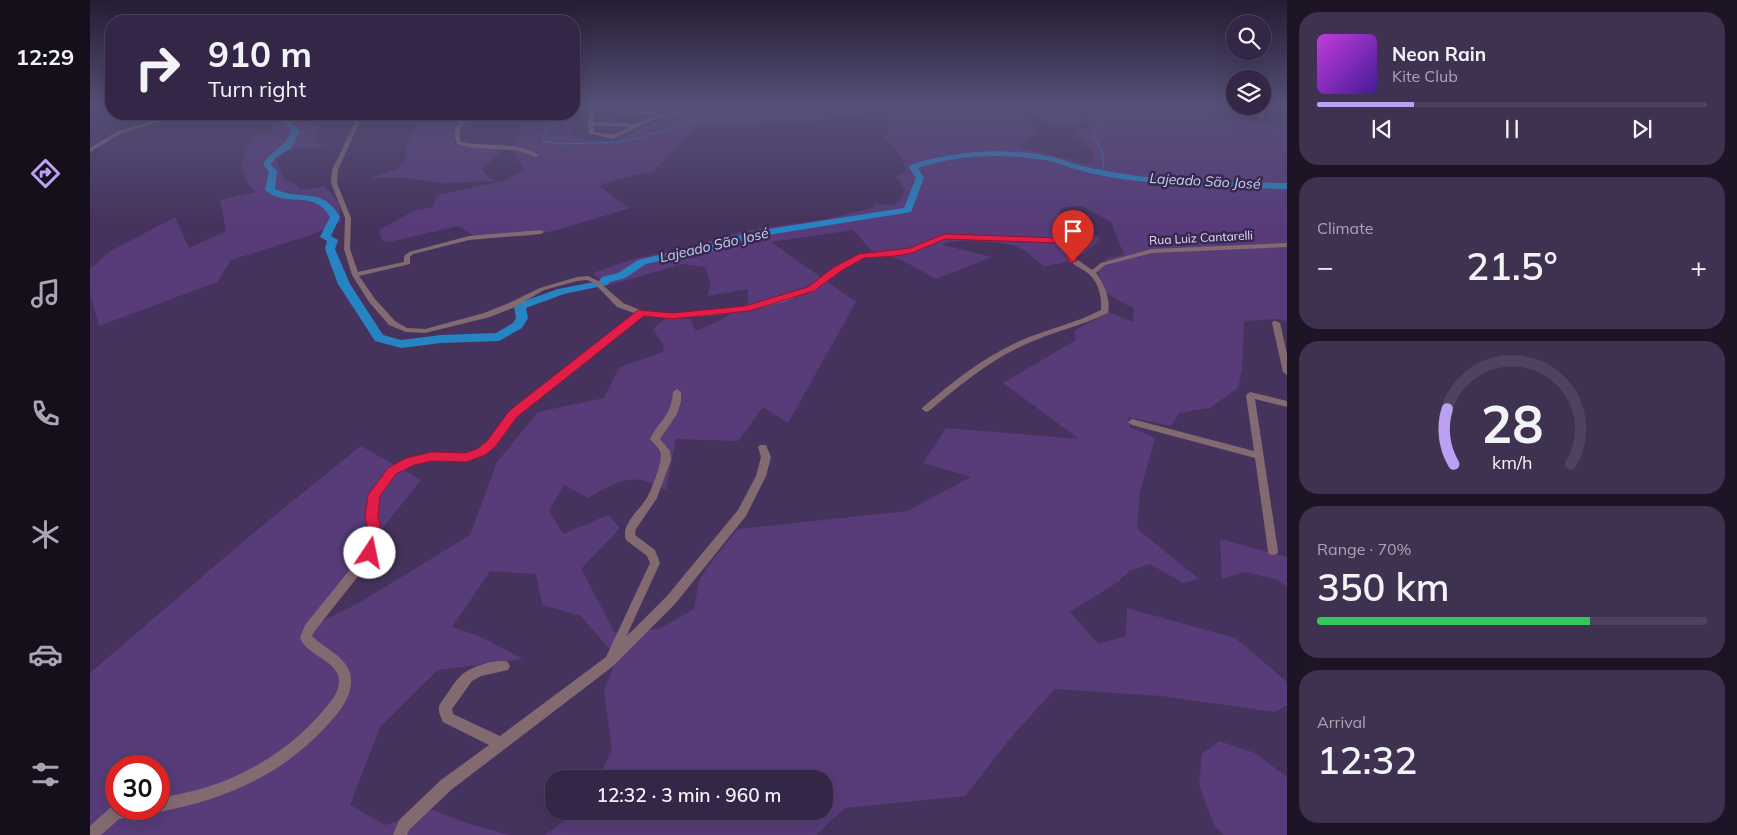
<!DOCTYPE html>
<meta charset="utf-8">
<style>
:root{--surface:#342646;--page:#3f3251;--text:#f1f3f6;--muted:#a9a5b3;--line:#4e435f;--accent:#bca0f2}
body{margin:0;font-family:Mulish,sans-serif;background:var(--page);color:var(--text);height:100vh;display:flex;flex-direction:column;font-size:19px;white-space:nowrap}
*{box-sizing:border-box;margin:0}
p{font-size:16px;color:var(--muted)}
.icon{flex:none;width:28px;height:28px;fill:none;stroke:currentColor;stroke-width:2;stroke-linecap:round;stroke-linejoin:round}
.map{position:relative;flex:1;overflow:hidden}
.side{display:flex;flex-direction:column;gap:12px;padding:12px;background:#1d1526;width:450px}
.side>*{flex:none}
.guide{position:absolute;left:15px;top:15px;width:475px;height:105px;border-radius:20px;box-shadow:0 5px 20px #0002,0 0 0 1px var(--line);background:#342646;color:var(--text);overflow:hidden}
.tools{position:absolute;left:1136px;top:15px;display:grid;gap:10px}
.tools a{display:grid;place-items:center;width:45px;height:45px;border-radius:50%;background:var(--surface);box-shadow:0 5px 20px #0002,0 0 0 1px var(--line);font-size:25px}
.speed{position:absolute;left:15px;top:755px;display:flex;gap:10px;font-size:25px;font-weight:700;text-align:center}
.speed>*{display:grid;place-content:center;width:65px;height:65px;border-radius:50%;background:var(--surface);box-shadow:0 5px 20px #0002,0 0 0 1px var(--line);line-height:1}
.speed .limit{border:8px solid #d22;background:#fff;color:#111}
.pin{position:absolute;display:grid;place-items:center;width:42px;height:42px;color:#fff;margin:-51px -21px;border-radius:50% 50% 50% 0;rotate:-45deg;box-shadow:0 0 5px #0007}
.pin .icon{rotate:45deg}
.me{position:absolute;width:55px;margin:-28px;rotate:11deg;stroke-linejoin:round;filter:drop-shadow(0 0 4px #0008)}
.turn{display:flex;align-items:center;gap:18px;height:105px;padding:0 20px;font-size:22px}
.turn .icon{width:65px;height:65px;stroke-width:2.5}
.turn b{display:block;font-size:35px;line-height:42px}
.big{font-size:38px;font-weight:600;line-height:1.1}
.side .tile{flex:1;display:flex;flex-direction:column;justify-content:center;gap:8px;min-width:0;padding:0 18px;border-radius:20px;background:var(--page)}
.side .dial{align-items:center;gap:0}
.dial svg{height:130px;overflow:visible;fill:none;stroke:var(--line);stroke-width:7;stroke-linecap:round;text-anchor:middle}
.dial text{fill:var(--text);stroke:none}
.song{display:flex;align-items:center;gap:15px}
.cover{width:60px;height:60px;border-radius:8px;background:linear-gradient(135deg,hsl(290 70% 55%),hsl(260 70% 35%))}
.played{height:5px;border-radius:2px;background:linear-gradient(90deg,var(--accent) 25%,var(--line) 25%)}
.keys{display:flex;justify-content:space-around;direction:ltr}
.heat{display:flex;justify-content:space-between;align-items:center;font-size:28px;direction:ltr}
.charge{height:8px;border-radius:4px;background:linear-gradient(90deg,#34c759 70%,var(--line) 0)}
.trip{position:absolute;left:455px;top:770px;width:288px;height:50px;border-radius:20px;background:var(--surface);box-shadow:0 5px 20px #0002,0 0 0 1px var(--line);font-weight:600;line-height:50px;text-align:center}
main{display:flex;flex:1;min-height:0}
.tabs{display:flex;flex-direction:column;width:90px;justify-content:space-around;align-items:center;background:#150f1c;color:var(--muted)}
.tabs .icon{width:35px;height:35px}
.tabs .selected{color:var(--accent)}
.tabs b{font-size:22px;color:var(--text)}
.map>svg:first-child{display:block}
.green{fill:#573c79;fill-rule:evenodd}
.lines{fill:none;stroke-linecap:round;stroke-linejoin:round}
.stream{stroke:#2784c2;stroke-width:1}
.river{fill:#2784c2;fill-rule:evenodd}
.minor{fill:#836a70;fill-rule:evenodd}
.route{fill:#e11d48;stroke:#92132f}
.labels{text-anchor:middle;stroke-width:5;stroke-linejoin:round;paint-order:stroke}
.far-street-label{font-size:12px;fill:#e6dcf6;stroke:#3b2852}
.far-water-label{font-size:14px;font-style:italic;fill:#bfd7eb;stroke:#3b2852}
</style>
<main>
<nav class="tabs">
<b>12:29</b>
<svg class="icon selected" aria-label="directions" viewBox="0 0 24 24"><path d="M12 3l9 9-9 9-9-9zM9 14v-3h6M13 9l2 2-2 2"/></svg>
<svg class="icon" aria-label="music" viewBox="0 0 24 24"><path d="M9 18V5l10-2v13"/><circle cx="6" cy="18" r="3"/><circle cx="16" cy="16" r="3"/></svg>
<svg class="icon" aria-label="phone" viewBox="0 0 24 24"><path d="M5 4h4l2 5-3 2q2 4 5 5l2-3 5 2v4C11 20 4 13 5 4z"/></svg>
<svg class="icon" aria-label="climate" viewBox="0 0 24 24"><path d="M12 3v18M4 7l16 10M4 17L20 7"/></svg>
<svg class="icon" aria-label="car" viewBox="0 0 24 24"><path d="M5 17H2v-5l4-1 3-4h7l3 4 3 1v5h-3M9 17h6M6 11h13"/><circle cx="7" cy="17" r="2"/><circle cx="17" cy="17" r="2"/></svg>
<svg class="icon" aria-label="filters" viewBox="0 0 24 24"><path d="M4 7h16M4 17h16"/><circle cx="9" cy="7" r="2"/><circle cx="15" cy="17" r="2"/></svg>
</nav>
<div class="map">
<svg width="1197" height="835" viewBox="0 0 1197 835">
<rect width="100%" height="100%" fill="#45335d"/>
<!-- green -->
<g class="green">
<path d="M627,105h300l2,5 8,6 9,16 -18,15 54,12 12,5 6,-1 4,-9c-7,-10 -13,-12 -19,-20l15,-9 -5,-3 -15,5 -26,-5 -17,-10 8,-2 28,4 10,-2 12,4 6,-4 31,2 27,-9h86l7,1 3,12 35,9 7,-1v195l-9,-2 -34,2 -2,49 -4,18 -28,20 -31,5 -8,13 -43,-9 2,10 25,11 -15,54 -3,37 62,50 -16,4 -33,-19 -21,7 -11,11 -48,30 28,32 28,-8 1,-28 108,30 52,44v23l-12,7 -114,-16 -106,-7 -42,46 -48,61 -120,12 -29,27h-271l32,-24h247v-32h-227l15,-28 -8,-61 13,-32 -36,-42 -39,-11 -6,-31 -46,-3 -38,56 27,9 44,23 -85,11 -58,57 -30,78 35,20 48,-15 36,14 41,11h-420v-162l163,-140 108,-87 60,34 -72,90 -30,53 40,-20 111,-68 27,-73 41,-50 66,-14 16,-31 43,-15 1,-6 -11,-17 12,-10h25l6,12 25,-11 27,-17v-14l-41,7 4,-12 -6,-17 -23,-3 -75,22 -14,-13 41,-14 54,-12 55,-16 84,-12 48,-12 -1,-4 18,3 7,-4 6,-13 -10,-13 11,-4c-3,-16 -10,-24 -23,-34l8,-8 -9,-19 -85,12h-35l-44,4 -21,-1 -43,45 -35,8 -20,7 31,22 -73,22 -29,6h-54l-16,-10 -69,16 -7,-2 -3,-10 36,-20 18,-3 4,-12 67,-14 20,-12 -13,-19 14,-31 -49,-5 -20,11 -2,18 54,4 -27,22 13,12 -51,2 -36,-5h-38l28,-9 8,-8 2,-16 13,-29 -49,-2h201l3,13 -2,6 4,5 20,3 23,-2 20,-11 32,-13zM992,206l29,16 13,33 -17,3 -9,13 8,22 28,16 -1,13 -24,-10 -35,19 2,9 -73,43 76,56 -133,-11 -23,35 48,14 -64,34 -169,18 -20,24 -19,27 -5,29 -35,20 -44,4 -34,-64 39,-41 -12,-13 -45,19 -14,-24 15,-25 24,13c31,-18 46,-27 78,-8l10,-51 62,2 25,-34 25,16 68,-121 -85,-60 82,-12 20,22 29,8 34,19 56,-22 -49,-12c10,-8 58,-3 72,1 10,3 20,14 29,20 23,-3 41,-8 56,-28l-21,-9 -21,-6 3,-15zM26,766h43v43h-43z"/>
<path d="M186,114h42l-13,11 14,2 -5,14 11,5c-17,7 -35,-6 -48,15l8,19 10,4 6,6 24,-4 14,16 2,20 -33,14 -77,24 -14,22 -118,44 -9,-33v-24l21,-18 64,-34 14,31 37,-17 -6,-31 36,-8 -10,-10 -5,-21 12,-26 19,-1z"/>
<path d="M1130,539l67,18v30l-11,-8 -31,-7 -23,7z"/>
<path d="M1129,741l36,12 32,24v58h-63l-9,-8 -16,-42 3,-31z"/>
</g>
<g class="lines">
<!-- stream -->
<g class="stream">
<path d="M456,114l10,4 -12,15 -1,8 17,3 62,-2 84,-23 33,-5 53,-2 28,-7"/>
<path d="M1008,172l6,-7 -2,-14 -10,-17 12,-14 64,-15"/>
</g>
<!-- river -->
<path class="river" d="M195,114h8l-1,8 8,10 -9,16 -16,10 -4,7 6,6 -2,18c26,13 47,-4 65,28l-9,19 7,4 -3,9 15,35 33,51 18,5 40,-5 55,-2 17,-10 3,-5 -2,-12 2,-2 42,-15 41,-8 3,-4 16,-4 20,-13 42,-10 28,-4 14,-6 40,-10 142,-22 12,-30 -7,-11 1,-2c45,-15 97,-18 143,-8 9,2 17,6 25,8 20,5 40,8 60,11 50,7 100,6 149,7v6c-49,-2 -99,-1 -148,-8 -22,-2 -43,-6 -64,-12 -8,-2 -17,-6 -25,-8 -43,-8 -91,-7 -132,7l6,10 -13,34 -149,24 -32,8 -20,8 -30,4 -34,8 -21,14 -15,4 -3,3 -43,9 -38,14 2,10 -6,10 -23,13 -58,2 -40,5 -26,-7 -37,-57 -13,-35 2,-8 -7,-4 10,-20c-16,-29 -44,-8 -65,-27l4,-19 -6,-6c8,-15 20,-17 29,-33l-8,-10z"/>
<!-- minor -->
<g class="minor">
<path d="M501,105h4v3l66,5 2,2 34,-10h8l-54,16 -38,18 -24,-6 -1,-10 2,-13 -1,-1zM504,111l66,4 -13,4 -11,5 -43,-2zM503,125l37,2 -18,8 -18,-3z"/>
<path d="M1172,105h4l-3,13 -2,1 -2,-1z"/>
<path d="M1177,105h9l11,3v2z"/>
<path d="M89,114h6l-63,19 -32,19v-4l28,-17z"/>
<path d="M141,114h5c-8,6 -18,7 -27,3 6,-3 14,1 22,-3z"/>
<path d="M269,114h4l-25,56 -1,13 14,35 -1,31 8,23 46,-10v-6l5,-4 60,-16 72,-6 3,2 -3,2 -72,6 -56,14 -3,3v7l-51,12 16,23 20,22 12,7 18,1 59,-16 25,-10 31,-15 37,-11 11,-1 10,5 25,22 20,8 29,3 36,-2 37,-5 35,-10 29,-9 27,-20 24,-13 36,-3 14,-3 34,-14 117,3 14,7 1,1 -3,10 2,2 17,12 9,-7 51,-14 135,-6v4l-135,6 -47,12 -9,8c8,10 15,27 12,40 -27,13 -56,19 -84,32 -35,16 -65,41 -95,66l-3,1 -4,-3 1,-2c31,-26 62,-51 99,-67 26,-11 54,-17 79,-30 1,-14 -3,-31 -16,-39 -8,-5 -14,-7 -18,-15l3,-9 -10,-5 -11,-1 -104,-2 -31,12 -18,5 -33,2 -23,12 -27,20 -27,11 -38,10 -40,5 -36,2 -28,-3 -128,101 -22,30 -10,8 -18,6 -34,-1 -19,5 -18,10 -16,22 -3,20 5,19 -7,21 -60,76 -2,4c13,13 32,19 38,37 5,18 -8,36 -19,48 -47,53 -103,78 -172,91l-5,-3h5v-11c16,-3 32,-6 48,-11 50,-16 96,-47 127,-90 20,-35 -24,-36 -34,-59l5,-13 60,-74 6,-16 -5,-19 3,-21 20,-27 19,-9 24,-6 34,1 12,-4 10,-8 22,-30 127,-98 -20,-7 -23,-24 -7,-3 -10,1 -33,9 -29,17 -25,10 -65,16 -19,-1 -17,-7 -20,-23 -17,-27 -8,-26 1,-31 -14,-35 1,-13z"/>
<path d="M379,114h5c-10,8 -18,14 -13,28 25,5 55,-1 78,13l-3,2 -20,-7 -43,-2 -16,-4c-6,-14 0,-23 12,-30z"/>
<path d="M1183,321h3l4,2 7,31v21l-4,-3 -11,-49z"/>
<path d="M587,389l4,3v9l-4,13 -17,25 10,12 1,9 -14,38 -21,31 -1,6 20,15 5,13 -34,74 41,-41 71,-86 18,-34 5,-19 -3,-10 2,-2h6l5,12 -5,19 -20,40 -71,88 -63,63 -161,123 -42,40 -2,5h-14l6,-15 42,-40 48,-35 -46,-23c-2,-4 -5,-10 -4,-15 1,-4 5,-9 8,-13 5,-7 10,-16 17,-21 9,-7 34,-15 44,-11l2,4 -2,4 -27,6 -9,5 -20,28 1,5 47,22 106,-79 44,-94 -3,-7 -21,-16c-6,-16 15,-31 22,-44 4,-8 16,-37 12,-45 -2,-4 -7,-8 -10,-12 10,-20 21,-22 23,-47z"/>
<path d="M1160,392l37,9v6l-32,-8 23,152 -1,3 -4,1 -4,-1 -1,-3 -13,-93 -123,-33 -4,-3 4,-3 122,32 -8,-56z"/>
<path d="M26,805v4h28l-2,5 -23,5 -18,16h-11v-9l21,-19z"/>
</g>
</g>
<!-- sky -->
<linearGradient id="sky" x2="0" y2="1"><stop stop-color="#261c33"/><stop offset="0.47" stop-color="#565078"/><stop offset="1" stop-color="#565078" stop-opacity="0"/></linearGradient>
<rect width="1197" height="222" fill="url(#sky)"/>
<!-- route -->
<path class="route" d="M854,234l117,4 15,7 -1,11 2,5 -7,2 -4,-7 3,-8 -10,-5 -114,-4 -33,14 -16,3 -32,2 -23,13 -27,20 -65,20 -77,8 -28,-3 -127,101 -22,30 -10,8 -19,7 -34,-1 -18,4 -18,9 -16,22 -2,20 4,19 -7,22 -5,1 -5,-1 -2,-4 6,-18 -4,-19 3,-21 20,-27 18,-10 26,-6 33,1 12,-4 10,-8 22,-30 129,-101 34,3 73,-7 63,-19 26,-20 25,-13 51,-6z"/>
<g class="labels">
<!-- far-street labels -->
<g class="far-street-label">
<text transform="translate(1111 238) rotate(-3)" y="4">Rua Luiz Cantarelli</text>
</g>
<!-- far-water labels -->
<g class="far-water-label">
<text transform="translate(1115 181) rotate(3)" y="5">Lajeado São José</text>
<text transform="translate(624 245) rotate(-13)" y="5">Lajeado São José</text>
</g>
</g>
</svg>
<div class="tools">
<a><svg class="icon" aria-label="search" viewBox="0 0 24 24"><circle cx="10" cy="10" r="6"/><path d="M15 15l6 6"/></svg></a>
<a><svg class="icon" aria-label="layers" viewBox="0 0 24 24"><path d="M12 4l9 5-9 5-9-5zM3 14l9 5 9-5"/></svg></a>
</div>
<div class="speed"><div class="limit">30</div></div>
<div class="pin" style="left:983px;top:261px;background:#d93025"><svg class="icon" aria-label="arrive" viewBox="0 0 24 24"><path d="M6 21V4h12l-3 4 3 4H6"/></svg></div>
<svg class="me" style="left:280px;top:553px" viewBox="-20 -20 40 40"><circle r="19" fill="#fff"/><path d="M0-13L10 11 0 6-10 11z" fill="#e11d48"/></svg>
<div class="trip">12:32 · 3 min · 960 m</div>
<div class="guide">
<div class="turn"><svg class="icon" aria-label="right" viewBox="0 0 24 24"><path d="M7 20v-9h11M14 6l5 5-5 5"/></svg><div><b>910 m</b>Turn right</div></div>
</div>
</div>
<section class="side">
<div class="tile">
<div class="song"><i class="cover"></i><div><b>Neon Rain</b><p>Kite Club</p></div></div>
<div class="played"></div>
<div class="keys"><svg class="icon" aria-label="previous" viewBox="0 0 24 24"><path d="M18 5L8 12l10 7zM5 5v14"/></svg><svg class="icon" aria-label="pause" viewBox="0 0 24 24"><path d="M8 5v14M16 5v14"/></svg><svg class="icon" aria-label="next" viewBox="0 0 24 24"><path d="M6 5l10 7-10 7zM19 5v14"/></svg></div>
</div>
<div class="tile"><p>Climate</p>
<div class="heat"><a>−</a><b class="big">21.5°</b><a>+</a></div>
</div>
<div class="tile dial"><svg viewBox="0 0 100 80">
<path d="M14 69A42 42 0 1 1 86 69"/>
<path d="M14 69A42 42 0 0 1 10 35" stroke="#bca0f2"/>
<text x="50" y="56" font-size="32" font-weight="700">28</text>
<text x="50" y="72" font-size="11">km/h</text>
</svg></div>
<div class="tile"><p>Range · 70%</p><b class="big">350 km</b><div class="charge"></div></div>
<div class="tile"><p>Arrival</p><b class="big">12:32</b></div>
</section>
</main>
